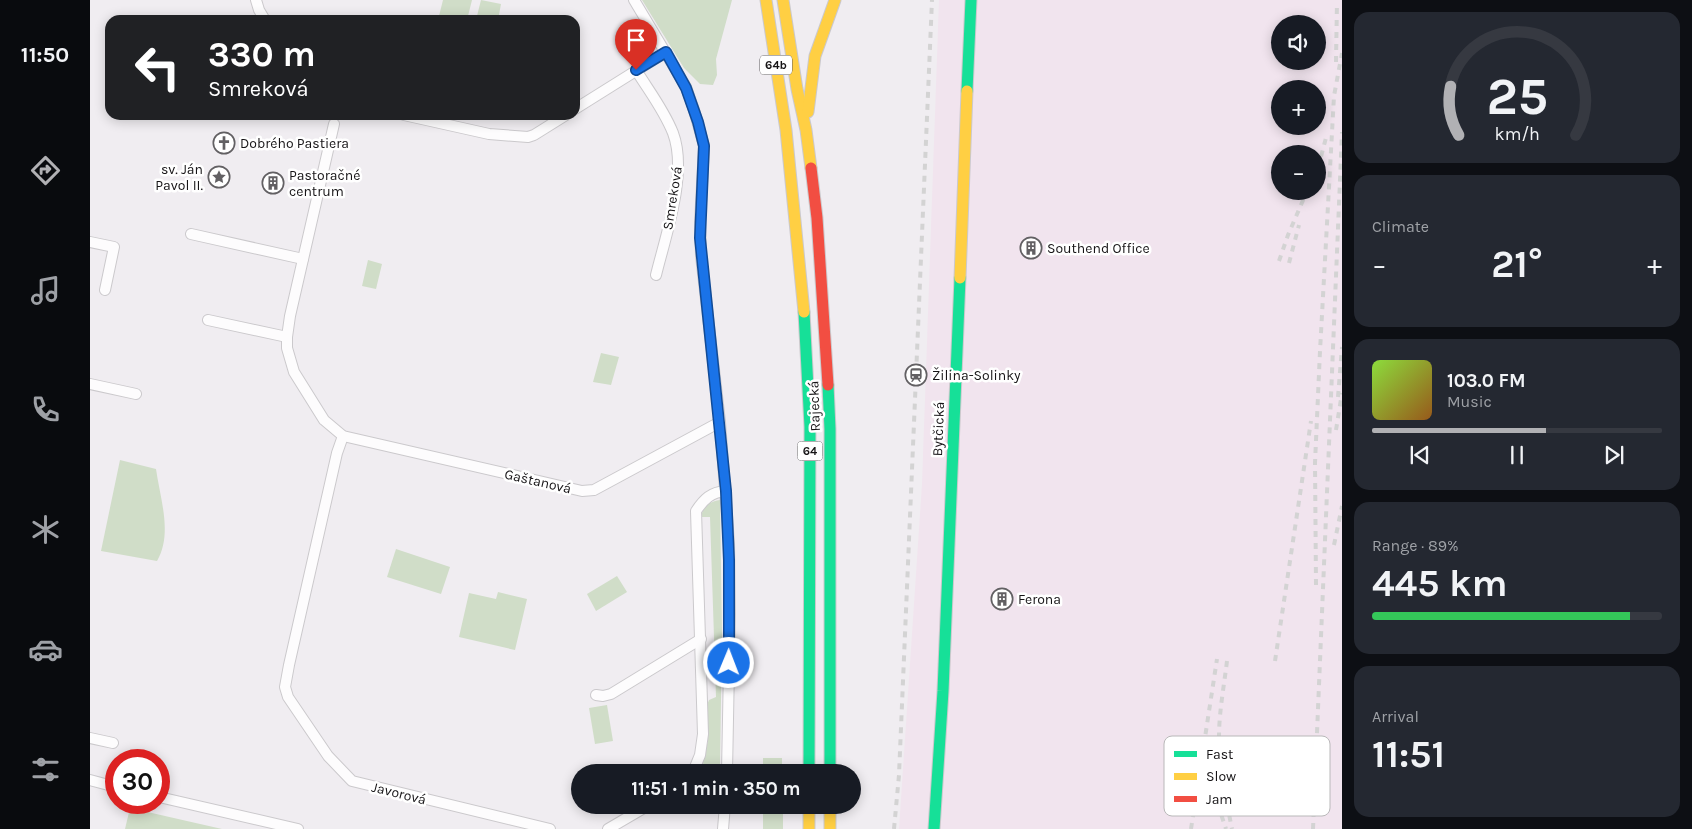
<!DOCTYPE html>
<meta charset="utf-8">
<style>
:root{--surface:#171b24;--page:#242831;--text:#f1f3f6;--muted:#9ea1a6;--line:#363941;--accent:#b1b1b4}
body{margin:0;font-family:Karla,sans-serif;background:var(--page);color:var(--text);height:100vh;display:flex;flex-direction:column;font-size:19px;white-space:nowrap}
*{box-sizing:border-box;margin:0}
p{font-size:16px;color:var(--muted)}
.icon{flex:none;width:28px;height:28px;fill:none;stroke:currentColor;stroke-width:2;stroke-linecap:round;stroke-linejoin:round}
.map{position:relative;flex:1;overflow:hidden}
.drawer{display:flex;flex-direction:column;gap:12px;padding:12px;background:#0d0f14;width:350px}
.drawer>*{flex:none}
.hud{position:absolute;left:15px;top:15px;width:475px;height:105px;border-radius:15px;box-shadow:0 2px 12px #0003;background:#202124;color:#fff;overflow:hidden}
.controls{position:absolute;left:1181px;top:15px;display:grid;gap:10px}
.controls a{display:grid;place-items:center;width:55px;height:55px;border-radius:50%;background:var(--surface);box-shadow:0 2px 12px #0003;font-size:25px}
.speed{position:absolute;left:15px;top:749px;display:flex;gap:10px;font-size:25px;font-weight:700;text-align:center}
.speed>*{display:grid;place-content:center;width:65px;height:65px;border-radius:50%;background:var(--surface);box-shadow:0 2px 12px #0003;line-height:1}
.speed .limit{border:8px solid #d22;background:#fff;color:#111}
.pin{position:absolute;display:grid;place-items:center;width:42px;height:42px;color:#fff;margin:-51px -21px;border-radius:50% 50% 50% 0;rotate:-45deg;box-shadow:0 0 5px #0007}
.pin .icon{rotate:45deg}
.me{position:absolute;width:55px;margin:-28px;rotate:1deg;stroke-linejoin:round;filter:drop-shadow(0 0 4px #0008)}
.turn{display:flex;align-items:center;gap:18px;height:105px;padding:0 20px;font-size:22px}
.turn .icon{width:65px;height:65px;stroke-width:2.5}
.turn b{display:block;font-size:35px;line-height:42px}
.big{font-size:38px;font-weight:700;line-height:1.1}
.drawer .card{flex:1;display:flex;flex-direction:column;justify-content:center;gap:8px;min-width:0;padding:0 18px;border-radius:15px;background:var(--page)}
.drawer .dial{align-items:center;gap:0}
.dial svg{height:130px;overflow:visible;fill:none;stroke:var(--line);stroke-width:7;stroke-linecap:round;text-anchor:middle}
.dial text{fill:var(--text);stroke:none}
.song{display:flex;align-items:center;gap:15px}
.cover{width:60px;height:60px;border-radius:8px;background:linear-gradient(135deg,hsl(90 70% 55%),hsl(30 70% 35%))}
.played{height:5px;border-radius:2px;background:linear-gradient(90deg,var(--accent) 60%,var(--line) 60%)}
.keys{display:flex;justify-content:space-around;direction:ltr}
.heat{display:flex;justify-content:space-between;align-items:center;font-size:28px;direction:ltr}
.charge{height:8px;border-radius:4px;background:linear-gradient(90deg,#34c759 89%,var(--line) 0)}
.trip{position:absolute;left:481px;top:764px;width:290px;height:50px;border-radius:25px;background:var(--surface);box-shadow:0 2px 12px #0003;font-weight:700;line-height:50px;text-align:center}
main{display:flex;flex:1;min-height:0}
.menu{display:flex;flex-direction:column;width:90px;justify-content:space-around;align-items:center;background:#090b0e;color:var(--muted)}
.menu .icon{width:35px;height:35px}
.menu .on{color:var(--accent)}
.menu b{font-size:22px;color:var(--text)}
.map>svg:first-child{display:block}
.industrial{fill:#f1e4ee;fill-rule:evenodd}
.green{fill:#d0ddc8}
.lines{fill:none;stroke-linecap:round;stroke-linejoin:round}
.street-casing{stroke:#cbc9cc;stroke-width:12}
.fast-casing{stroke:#cbc9cc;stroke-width:13}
.slow-casing{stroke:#cbc9cc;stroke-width:13}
.jam-casing{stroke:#cbc9cc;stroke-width:13}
.street{stroke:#fdfcfd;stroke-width:10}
.fast{stroke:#16e098;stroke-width:11}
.slow{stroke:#ffcf43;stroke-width:11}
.jam{stroke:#f24e42;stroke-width:11}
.rail{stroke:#d3d3d3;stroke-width:4;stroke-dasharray:6 6;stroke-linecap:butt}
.route-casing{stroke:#114b97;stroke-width:12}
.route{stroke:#1a73e8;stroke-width:9}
.labels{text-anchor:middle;stroke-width:5;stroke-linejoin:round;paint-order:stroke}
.shield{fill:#fff;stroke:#5c5a5c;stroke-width:1}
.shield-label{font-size:12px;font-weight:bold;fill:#161416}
.poi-label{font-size:14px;fill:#161416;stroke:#fff;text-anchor:start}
.street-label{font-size:14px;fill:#161416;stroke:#fff}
.key{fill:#fff;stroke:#b9b8b9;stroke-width:1}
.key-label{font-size:14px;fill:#161416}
</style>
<main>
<nav class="menu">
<b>11:50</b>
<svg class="icon on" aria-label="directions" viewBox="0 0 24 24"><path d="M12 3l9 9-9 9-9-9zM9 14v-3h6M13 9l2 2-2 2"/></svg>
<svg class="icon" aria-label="music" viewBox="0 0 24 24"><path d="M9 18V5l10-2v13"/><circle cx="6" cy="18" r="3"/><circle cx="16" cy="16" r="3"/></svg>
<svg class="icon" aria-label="phone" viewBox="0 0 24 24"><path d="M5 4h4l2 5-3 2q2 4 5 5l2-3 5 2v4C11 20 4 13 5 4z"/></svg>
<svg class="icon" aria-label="climate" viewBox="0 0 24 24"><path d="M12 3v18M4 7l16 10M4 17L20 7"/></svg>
<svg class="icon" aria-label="car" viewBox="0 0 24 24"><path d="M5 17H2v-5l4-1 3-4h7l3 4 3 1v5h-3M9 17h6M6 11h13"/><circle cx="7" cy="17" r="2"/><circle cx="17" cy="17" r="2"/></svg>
<svg class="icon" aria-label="filters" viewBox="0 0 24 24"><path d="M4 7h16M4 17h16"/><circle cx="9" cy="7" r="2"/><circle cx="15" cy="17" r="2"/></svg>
</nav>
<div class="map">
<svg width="1252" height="829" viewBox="0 0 1252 829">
<rect width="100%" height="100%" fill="#f0edf1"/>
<!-- industrial -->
<path class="industrial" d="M849,0h403v829h-443l23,-345zM1190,24h38v37h-38zM1190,89h38v37h-38zM1190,154h38v37h-38z"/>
<!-- green -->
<g class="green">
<path d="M353,0h29l-5,20h-29z"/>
<path d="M391,0l20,4 -3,16h-22z"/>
<path d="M552,0h90l-16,59 1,16 -4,10 -13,-1 -16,-16z"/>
<path d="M278,260l14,4 -6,25 -14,-3z"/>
<path d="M511,353l18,4 -8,28 -18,-3z"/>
<path d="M30,460l36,9c4,29 17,65 1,92l-56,-10z"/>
<path d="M630,500l2,134 -2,133 -2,5h-12l-3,-9 5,-23 -1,-35 2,-5 7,-3 -6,-180h-9c2,-11 8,-15 19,-17z"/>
<path d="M306,549l54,18 -9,27 -54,-17z"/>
<path d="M527,576l10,16 -31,19 -9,-17z"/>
<path d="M408,592l29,7 -12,51 -56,-13 10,-44 27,6z"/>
<path d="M517,705l6,36 -18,3 -6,-36z"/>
<rect x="673" y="758" width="19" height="14"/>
<rect x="673" y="805" width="20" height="24"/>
<path d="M40,808l92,21h-97z"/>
</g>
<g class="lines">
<!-- street casing -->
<g class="street-casing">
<g id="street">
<path d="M166,0l3,10 6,10"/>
<path d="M544,0l52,87 8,23 10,36 -4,76 1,34 19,166 9,121 1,71 -3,158"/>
<path d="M546,70c13,21 28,40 37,63 15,40 -7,101 -17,142"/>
<path d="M485,109l91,-57"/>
<path d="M314,115l85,19 39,3 6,-2 32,-20"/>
<path d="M244,124l-44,192 -3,21v11l7,24 30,48 19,16 239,55 12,-1 126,-68"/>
<path d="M101,234l112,25"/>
<path d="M0,242l24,5 -9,43"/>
<path d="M118,320l79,17"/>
<path d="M0,384l46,10"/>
<path d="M253,436l-6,17 -48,212 -4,22 3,10 40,59 24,25 198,48"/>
<path d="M506,695l7,1 8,-2 90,-55"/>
<path d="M0,738l23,5"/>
<path d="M603,772l7,-17 3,-21 -7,-223c8,-12 15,-19 30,-20"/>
<path d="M0,780l26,7"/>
<path d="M69,797l139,32"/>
<path d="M518,829l41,-24"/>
<path d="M633,829l2,-24"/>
</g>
</g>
<!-- fast casing -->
<g class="fast-casing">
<g id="fast">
<path d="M877,91l4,-91"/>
<path d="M714,312l6,115 -1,345"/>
<path d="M738,385l2,44v343"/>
<path d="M844,829l9,-138 17,-413"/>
</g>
</g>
<!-- slow casing -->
<g class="slow-casing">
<g id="slow">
<path d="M676,0l20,130 18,182"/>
<path d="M693,0l14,89 9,41 5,38"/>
<path d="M718,112l7,-56 20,-56"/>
<path d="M870,278l7,-187"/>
<path d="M719,805v24"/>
<path d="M740,805v24"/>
</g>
</g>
<!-- jam casing -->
<g class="jam-casing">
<path id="jam" d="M721,168l6,50 11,167"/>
</g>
<!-- street -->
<use href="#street" class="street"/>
<!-- fast -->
<use href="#fast" class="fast"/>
<!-- slow -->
<use href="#slow" class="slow"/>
<!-- jam -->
<use href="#jam" class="jam"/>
<!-- rail -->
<g class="rail">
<path d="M1246,62l1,-60"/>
<path d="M1228,168l9,-34"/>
<path d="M1189,261l9,-26 19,-44"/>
<path d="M1199,263l10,-38"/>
<path d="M1248,397l4,-50"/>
<path d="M1246,430l6,-37"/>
<path d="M1244,545l8,-39"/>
<path d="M1226,585l-1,-122 5,-112 14,-255 8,-43"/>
<path d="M1137,661c-3,25 -8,51 -8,76 0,32 7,62 13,92"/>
<path d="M1185,661l36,-240"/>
<path d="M1119,745l6,51 11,33"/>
<path d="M804,829l5,-54 33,-775"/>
<path d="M1101,829l26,-170"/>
<path d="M1223,829l29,-697"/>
</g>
</g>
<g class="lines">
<!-- route casing -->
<g class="route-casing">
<path id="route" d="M546,70l30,-18 20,36 12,34 6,24 -4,92 26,253 3,69v103"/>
</g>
<!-- route -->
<use href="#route" class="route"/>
</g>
<!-- icons -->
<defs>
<g id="church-ring" transform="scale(1.125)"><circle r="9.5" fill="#fff" stroke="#626063" stroke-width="1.5"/><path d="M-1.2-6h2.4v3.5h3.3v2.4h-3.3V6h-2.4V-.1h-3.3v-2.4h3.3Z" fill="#626063"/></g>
<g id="sight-ring" transform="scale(1.125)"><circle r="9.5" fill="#fff" stroke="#626063" stroke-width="1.5"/><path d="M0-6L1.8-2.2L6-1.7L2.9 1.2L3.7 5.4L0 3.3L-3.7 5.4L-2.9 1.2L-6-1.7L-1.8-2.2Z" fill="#626063"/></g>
<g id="building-ring" transform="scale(1.125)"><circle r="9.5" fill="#fff" stroke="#626063" stroke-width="1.5"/><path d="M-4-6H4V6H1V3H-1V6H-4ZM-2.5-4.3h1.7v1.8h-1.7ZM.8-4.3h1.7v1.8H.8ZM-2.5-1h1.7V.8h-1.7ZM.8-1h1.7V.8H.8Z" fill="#626063"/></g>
<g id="station-ring" transform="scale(1.125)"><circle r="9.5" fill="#fff" stroke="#626063" stroke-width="1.5"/><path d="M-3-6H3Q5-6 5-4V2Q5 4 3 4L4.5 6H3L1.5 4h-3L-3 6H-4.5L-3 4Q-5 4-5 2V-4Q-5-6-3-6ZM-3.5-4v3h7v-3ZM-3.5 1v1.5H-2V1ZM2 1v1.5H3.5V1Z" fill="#626063"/></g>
</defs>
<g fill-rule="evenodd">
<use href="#church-ring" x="134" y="143"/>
<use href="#sight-ring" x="129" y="177"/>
<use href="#building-ring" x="183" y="183"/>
<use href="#building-ring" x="941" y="248"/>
<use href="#station-ring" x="826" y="375"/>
<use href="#building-ring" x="912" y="599"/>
</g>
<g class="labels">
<!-- shield labels -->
<g class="shield">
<rect x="670" y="55.5" width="32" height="19" rx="4"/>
<rect x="707.5" y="441.5" width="25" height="19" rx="4"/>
</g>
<g class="shield-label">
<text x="686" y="69">64b</text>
<text x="720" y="455">64</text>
</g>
<!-- poi labels -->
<g class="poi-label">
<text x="150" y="148">Dobrého Pastiera</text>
<text x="113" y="174" text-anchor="end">sv. Ján<tspan x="113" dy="16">Pavol II.</tspan></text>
<text x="199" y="180">Pastoračné<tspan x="199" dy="16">centrum</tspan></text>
<text x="957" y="253">Southend Office</text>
<text x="842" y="380">Žilina-Solinky</text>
<text x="928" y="604">Ferona</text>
</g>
<!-- street labels -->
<g class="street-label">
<text transform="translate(582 198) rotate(-81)" y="5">Smreková</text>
<text transform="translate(724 406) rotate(-92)" y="5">Rajecká</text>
<text transform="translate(848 429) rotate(-88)" y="5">Bytčická</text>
<text transform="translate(448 481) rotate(13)" y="5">Gaštanová</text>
<text transform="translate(309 793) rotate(14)" y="5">Javorová</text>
</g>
</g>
<!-- legend -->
<rect x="1074" y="736" width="166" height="80" rx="8" class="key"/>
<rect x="1084" y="751" width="23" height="6" fill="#16e098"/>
<rect x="1084" y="773" width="23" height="7" fill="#ffcf43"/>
<rect x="1084" y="796" width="23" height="6" fill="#f24e42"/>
<g class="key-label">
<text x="1116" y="759">Fast</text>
<text x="1116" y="781">Slow</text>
<text x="1116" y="804">Jam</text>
</g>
</svg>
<div class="controls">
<a><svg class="icon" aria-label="sound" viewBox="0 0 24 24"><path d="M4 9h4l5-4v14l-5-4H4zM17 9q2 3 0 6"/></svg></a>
<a>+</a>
<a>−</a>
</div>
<div class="speed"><div class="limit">30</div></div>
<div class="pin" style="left:546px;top:70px;background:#d93025"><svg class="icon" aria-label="arrive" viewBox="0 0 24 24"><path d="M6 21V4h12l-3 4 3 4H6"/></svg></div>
<svg class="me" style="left:639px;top:663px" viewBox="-20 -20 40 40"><circle r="17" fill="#1a73e8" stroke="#fff" stroke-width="3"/><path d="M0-11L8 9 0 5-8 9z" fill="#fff"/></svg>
<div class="trip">11:51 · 1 min · 350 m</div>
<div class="hud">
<div class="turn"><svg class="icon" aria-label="left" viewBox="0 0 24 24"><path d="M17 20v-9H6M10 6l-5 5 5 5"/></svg><div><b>330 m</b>Smreková</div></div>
</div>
</div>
<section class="drawer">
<div class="card dial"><svg viewBox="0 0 100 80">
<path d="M14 69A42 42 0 1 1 86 69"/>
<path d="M14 69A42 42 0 0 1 9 39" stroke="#b1b1b4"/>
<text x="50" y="56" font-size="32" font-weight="700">25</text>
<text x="50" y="72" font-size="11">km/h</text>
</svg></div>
<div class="card"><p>Climate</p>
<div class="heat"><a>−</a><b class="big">21°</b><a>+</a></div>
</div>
<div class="card">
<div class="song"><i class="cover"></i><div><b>103.0 FM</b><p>Music</p></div></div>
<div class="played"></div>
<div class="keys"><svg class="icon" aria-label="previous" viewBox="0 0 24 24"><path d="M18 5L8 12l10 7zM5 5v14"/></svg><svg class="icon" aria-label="pause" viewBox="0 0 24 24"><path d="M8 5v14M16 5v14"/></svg><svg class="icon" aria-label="next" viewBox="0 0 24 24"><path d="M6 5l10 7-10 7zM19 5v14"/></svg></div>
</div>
<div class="card"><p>Range · 89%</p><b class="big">445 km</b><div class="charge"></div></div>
<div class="card"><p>Arrival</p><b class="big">11:51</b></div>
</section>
</main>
